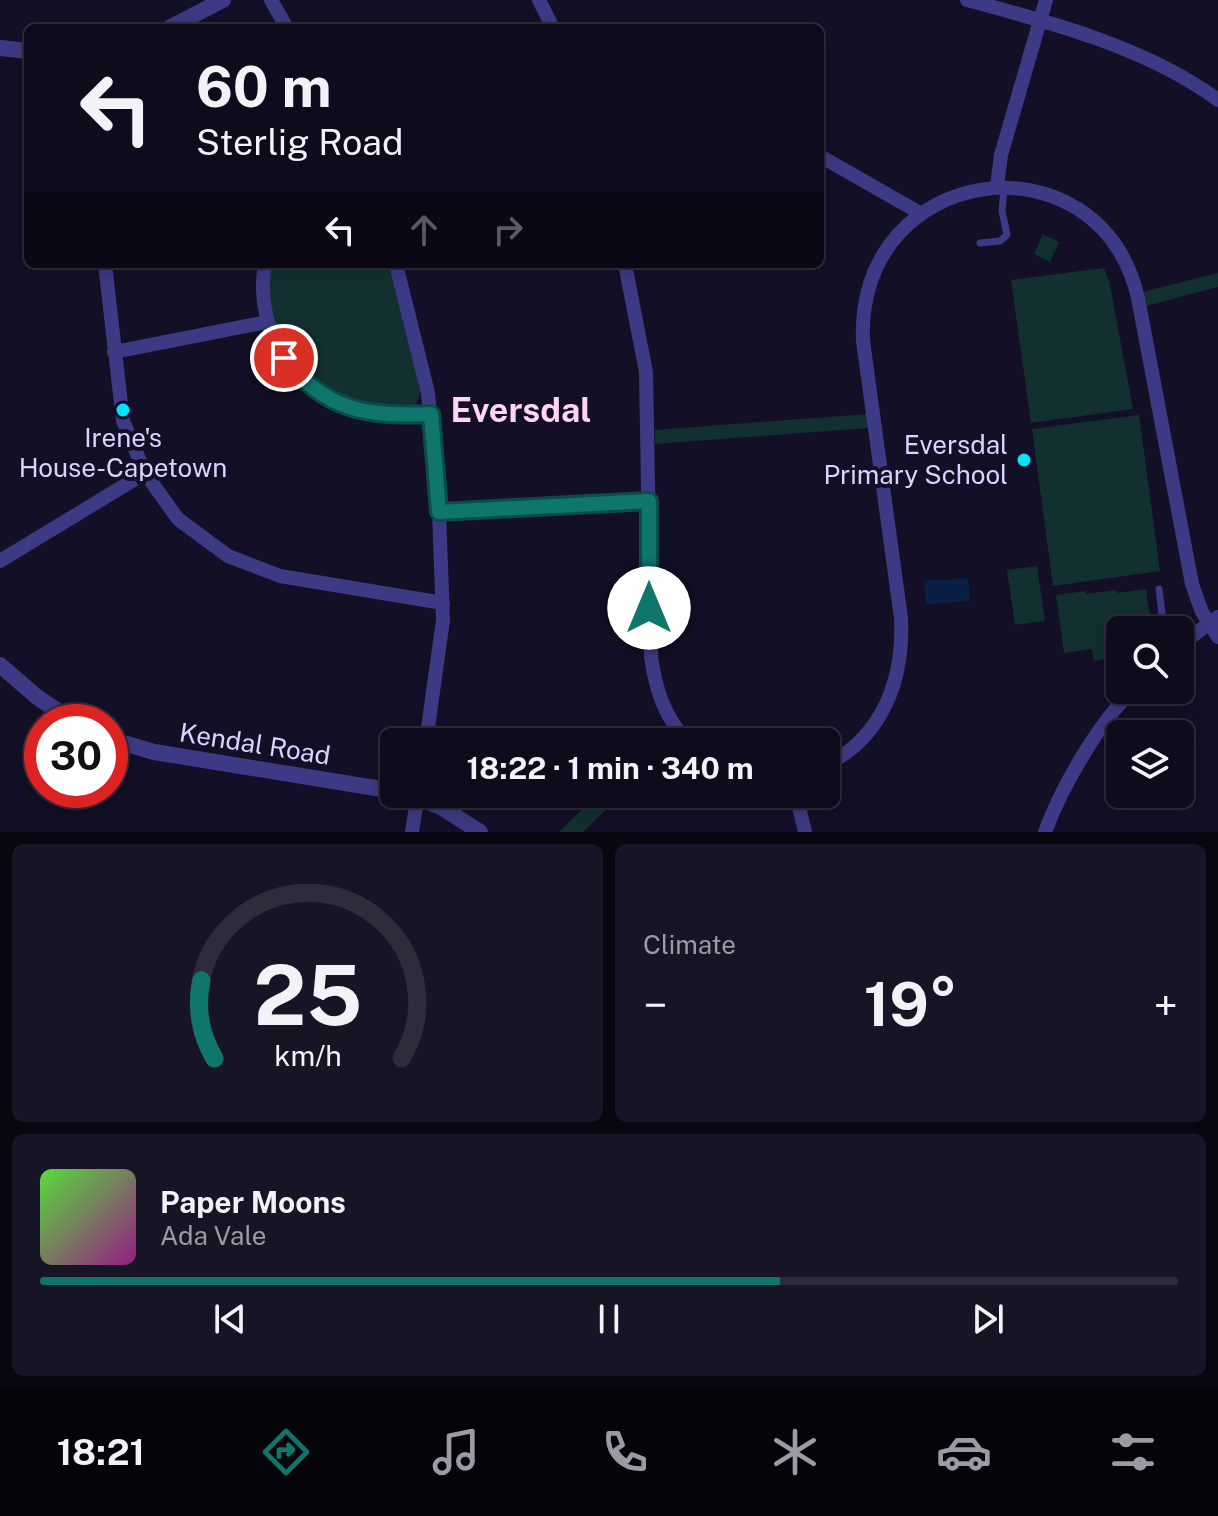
<!DOCTYPE html>
<meta charset="utf-8">
<style>
:root{--surface:#0e0b1c;--page:#171425;--text:#f1f3f6;--muted:#9b9ba3;--line:#2e2b3b;--accent:#0f766e}
body{margin:0;font-family:"Public Sans",sans-serif;background:var(--page);color:var(--text);height:100vh;display:flex;flex-direction:column;font-size:30px;white-space:nowrap}
*{box-sizing:border-box;margin:0}
p{font-size:26px;color:var(--muted)}
.icon{flex:none;width:44px;height:44px;fill:none;stroke:currentColor;stroke-width:2;stroke-linecap:round;stroke-linejoin:round}
.map{position:relative;height:832px;overflow:hidden}
.drawer{display:flex;flex-direction:column;gap:12px;padding:12px;background:#08060f;flex:1}
.drawer>*{flex:none}
.guide{position:absolute;left:24px;top:24px;width:800px;height:244px;border-radius:12px;box-shadow:0 4px 20px #0003,0 0 0 2px var(--line);background:#0e0b1c;color:var(--text);overflow:hidden}
.fabs{position:absolute;left:1106px;top:616px;display:grid;gap:16px}
.fabs a{display:grid;place-items:center;width:88px;height:88px;border-radius:12px;background:var(--surface);box-shadow:0 4px 20px #0003,0 0 0 2px var(--line);font-size:40px}
.speed{position:absolute;left:24px;top:704px;display:flex;gap:16px;font-size:40px;font-weight:700;text-align:center}
.speed>*{display:grid;place-content:center;width:104px;height:104px;border-radius:50%;background:var(--surface);box-shadow:0 4px 20px #0003,0 0 0 2px var(--line);line-height:1}
.speed .limit{border:12px solid #d22;background:#fff;color:#111}
.pin{position:absolute;display:grid;place-items:center;width:68px;height:68px;color:#fff;margin:-34px;border:4px solid #fff;border-radius:50%;box-shadow:0 2px 8px #0007}
.me{position:absolute;width:88px;margin:-44px;rotate:0deg;stroke-linejoin:round;filter:drop-shadow(0 0 6px #0008)}
.turn{display:flex;align-items:center;gap:28px;height:168px;padding:0 40px;font-size:36px}
.turn .icon{width:104px;height:104px;stroke-width:2.5}
.turn b{display:block;font-size:56px;line-height:68px}
.lanes{display:flex;align-items:center;height:76px;padding:0 40px;background:#0003;justify-content:center;gap:40px;direction:ltr}
.lanes .off{opacity:.35}
.big{font-size:60px;font-weight:700;line-height:1.1}
.drawer .tile{flex:1;display:flex;flex-direction:column;justify-content:center;gap:12px;min-width:0;padding:0 28px;border-radius:12px;background:var(--page)}
.drawer .dial{align-items:center;gap:0}
.dial svg{height:208px;overflow:visible;fill:none;stroke:var(--line);stroke-width:7;stroke-linecap:round;text-anchor:middle}
.dial text{fill:var(--text);stroke:none}
.song{display:flex;align-items:center;gap:24px}
.cover{width:96px;height:96px;border-radius:12px;background:linear-gradient(135deg,hsl(110 70% 55%),hsl(310 70% 35%))}
.played{height:8px;border-radius:4px;background:linear-gradient(90deg,var(--accent) 65%,var(--line) 65%)}
.keys{display:flex;justify-content:space-around;direction:ltr}
.heat{display:flex;justify-content:space-between;align-items:center;font-size:44px;direction:ltr}
.drawer .tiles{flex:1;display:grid;gap:12px;grid-template-columns:1fr 1fr}
.tile:last-child{grid-column:span 2}
.trip{position:absolute;left:380px;top:728px;width:460px;height:80px;border-radius:12px;background:var(--surface);box-shadow:0 4px 20px #0003,0 0 0 2px var(--line);font-weight:700;line-height:80px;text-align:center}
.menu{display:flex;height:128px;justify-content:space-around;align-items:center;background:#06040b;color:var(--muted)}
.menu .icon{width:56px;height:56px}
.menu .on{color:var(--accent)}
.menu b{font-size:36px;color:var(--text)}
.map>svg:first-child{display:block}
.green{fill:#12302f}
.water{fill:#0a1f44}
.lines{fill:none;stroke-linecap:round;stroke-linejoin:round}
.service{stroke:#3d3a85;stroke-width:7}
.minor{stroke:#3d3a85;stroke-width:14}
.tertiary{stroke:#3d3a85;stroke-width:16}
.route-casing{stroke:#0a4d48;stroke-width:20}
.route{stroke:#0f766e;stroke-width:14}
.poi-dot{fill:#00e5ff;stroke:#130f26;stroke-width:3}
.labels{text-anchor:middle;stroke-width:8;stroke-linejoin:round;paint-order:stroke}
.poi-label{font-size:26px;fill:#d9d4ff;stroke:#130f26}
.street-label{font-size:26px;fill:#d9d4ff;stroke:#130f26}
.district-label{font-size:34px;font-weight:bold;fill:#ffd6f0;stroke:#130f26}
</style>
<div class="map">
<svg width="1218" height="832" viewBox="0 0 1218 832">
<rect width="100%" height="100%" fill="#130f26"/>
<!-- green -->
<g class="green">
<path d="M1043,234l16,8 -9,20 -16,-8z"/>
<path d="M271,264h118l9,28 22,97c2,38 -65,16 -84,7 -17,-9 -32,-22 -43,-37 -21,-27 -26,-62 -22,-95z"/>
<path d="M1104,268l5,12 24,129 -102,14 -20,-143z"/>
<path d="M1218,273v14l-72,19 -3,-14z"/>
<path d="M867,414l2,14 -214,16v-14z"/>
<path d="M1139,415l21,156 -107,15 -21,-157z"/>
<path d="M1037,566l8,55 -30,4 -8,-55z"/>
<path d="M1146,589l6,41h-32v27l-26,4 -2,-12 -28,4 -8,-58 29,-4 1,3 30,-4 2,3z"/>
<path d="M598,794h24l-39,38h-24z"/>
</g>
<!-- water -->
<path class="water" d="M968,578l2,23 -44,3 -2,-23z"/>
<g class="lines">
<!-- service -->
<g class="service">
<path d="M980,243l20,-2 7,-6 -5,-24 2,-22"/>
<path d="M1159,589l5,41"/>
</g>
<!-- minor -->
<g class="minor">
<path d="M271,0l16,28"/>
<path d="M539,0l14,28"/>
<path d="M967,0c83,22 181,48 251,100"/>
<path d="M820,156l100,57"/>
<path d="M997,186l4,-31 45,-155"/>
<path d="M105,264l18,157 22,52 33,46 50,37 52,20 163,27"/>
<path d="M265,264c-13,70 36,136 104,150 20,4 41,1 62,0"/>
<path d="M396,264l32,129 11,119 4,108 -17,122"/>
<path d="M625,264l21,108 5,285c5,33 13,60 37,85"/>
<path d="M114,352l153,-30"/>
<path d="M439,512l210,-11"/>
<path d="M0,561l145,-88"/>
<path d="M1180,645l38,-28"/>
<path d="M826,765c57,-28 78,-86 75,-147l-38,-277c-7,-179 236,-211 275,-43l54,286 10,28 16,25"/>
<path d="M796,794l9,38"/>
<path d="M412,832l6,-38"/>
<path d="M1045,832c16,-44 54,-110 88,-142"/>
</g>
<!-- tertiary -->
<g class="tertiary">
<path d="M169,28l54,-28"/>
<path d="M0,48l28,3"/>
<path d="M0,665l37,32 37,25"/>
<path d="M110,739l44,13 240,39"/>
<path d="M408,794l33,13 39,25"/>
</g>
</g>
<g class="lines">
<!-- route casing -->
<g class="route-casing">
<path id="route" d="M284,358c41,53 84,59 147,56l8,98 210,-11v107"/>
</g>
<!-- route -->
<use href="#route" class="route"/>
</g>
<!-- markers -->
<g class="poi-dot">
<circle cx="123" cy="410" r="8"/>
<circle cx="1024" cy="460" r="8"/>
</g>
<g class="labels">
<!-- poi labels -->
<g class="poi-label">
<text x="123" y="447">Irene's<tspan x="123" dy="30">House-Capetown</tspan></text>
<text x="1008" y="454" text-anchor="end">Eversdal<tspan x="1008" dy="30">Primary School</tspan></text>
</g>
<!-- street labels -->
<g class="street-label">
<text transform="translate(255 744) rotate(9)" y="9">Kendal Road</text>
</g>
<!-- district labels -->
<g class="district-label">
<text x="521" y="422">Eversdal</text>
</g>
</g>
</svg>
<div class="fabs">
<a><svg class="icon" aria-label="search" viewBox="0 0 24 24"><circle cx="10" cy="10" r="6"/><path d="M15 15l6 6"/></svg></a>
<a><svg class="icon" aria-label="layers" viewBox="0 0 24 24"><path d="M12 4l9 5-9 5-9-5zM3 14l9 5 9-5"/></svg></a>
</div>
<div class="speed"><div class="limit">30</div></div>
<div class="pin" style="left:284px;top:358px;background:#d93025"><svg class="icon" aria-label="arrive" viewBox="0 0 24 24"><path d="M6 21V4h12l-3 4 3 4H6"/></svg></div>
<svg class="me" style="left:649px;top:608px" viewBox="-20 -20 40 40"><circle r="19" fill="#fff"/><path d="M0-13L10 11 0 6-10 11z" fill="#0f766e"/></svg>
<div class="trip">18:22 · 1 min · 340 m</div>
<div class="guide">
<div class="turn"><svg class="icon" aria-label="left" viewBox="0 0 24 24"><path d="M17 20v-9H6M10 6l-5 5 5 5"/></svg><div><b>60 m</b>Sterlig Road</div></div>
<div class="lanes"><svg class="icon" aria-label="left" viewBox="0 0 24 24"><path d="M17 20v-9H6M10 6l-5 5 5 5"/></svg><svg class="icon off" aria-label="ahead" viewBox="0 0 24 24"><path d="M12 20V5M6 11l6-6 6 6"/></svg><svg class="icon off" aria-label="right" viewBox="0 0 24 24"><path d="M7 20v-9h11M14 6l5 5-5 5"/></svg></div>
</div>
</div>
<section class="drawer">
<div class="tiles">
<div class="tile dial"><svg viewBox="0 0 100 80">
<path d="M14 69A42 42 0 1 1 86 69"/>
<path d="M14 69A42 42 0 0 1 9 39" stroke="#0f766e"/>
<text x="50" y="56" font-size="32" font-weight="700">25</text>
<text x="50" y="72" font-size="11">km/h</text>
</svg></div>
<div class="tile"><p>Climate</p>
<div class="heat"><a>−</a><b class="big">19°</b><a>+</a></div>
</div>
<div class="tile">
<div class="song"><i class="cover"></i><div><b>Paper Moons</b><p>Ada Vale</p></div></div>
<div class="played"></div>
<div class="keys"><svg class="icon" aria-label="previous" viewBox="0 0 24 24"><path d="M18 5L8 12l10 7zM5 5v14"/></svg><svg class="icon" aria-label="pause" viewBox="0 0 24 24"><path d="M8 5v14M16 5v14"/></svg><svg class="icon" aria-label="next" viewBox="0 0 24 24"><path d="M6 5l10 7-10 7zM19 5v14"/></svg></div>
</div>
</div>
</section>
<nav class="menu">
<b>18:21</b>
<svg class="icon on" aria-label="directions" viewBox="0 0 24 24"><path d="M12 3l9 9-9 9-9-9zM9 14v-3h6M13 9l2 2-2 2"/></svg>
<svg class="icon" aria-label="music" viewBox="0 0 24 24"><path d="M9 18V5l10-2v13"/><circle cx="6" cy="18" r="3"/><circle cx="16" cy="16" r="3"/></svg>
<svg class="icon" aria-label="phone" viewBox="0 0 24 24"><path d="M5 4h4l2 5-3 2q2 4 5 5l2-3 5 2v4C11 20 4 13 5 4z"/></svg>
<svg class="icon" aria-label="climate" viewBox="0 0 24 24"><path d="M12 3v18M4 7l16 10M4 17L20 7"/></svg>
<svg class="icon" aria-label="car" viewBox="0 0 24 24"><path d="M5 17H2v-5l4-1 3-4h7l3 4 3 1v5h-3M9 17h6M6 11h13"/><circle cx="7" cy="17" r="2"/><circle cx="17" cy="17" r="2"/></svg>
<svg class="icon" aria-label="filters" viewBox="0 0 24 24"><path d="M4 7h16M4 17h16"/><circle cx="9" cy="7" r="2"/><circle cx="15" cy="17" r="2"/></svg>
</nav>
